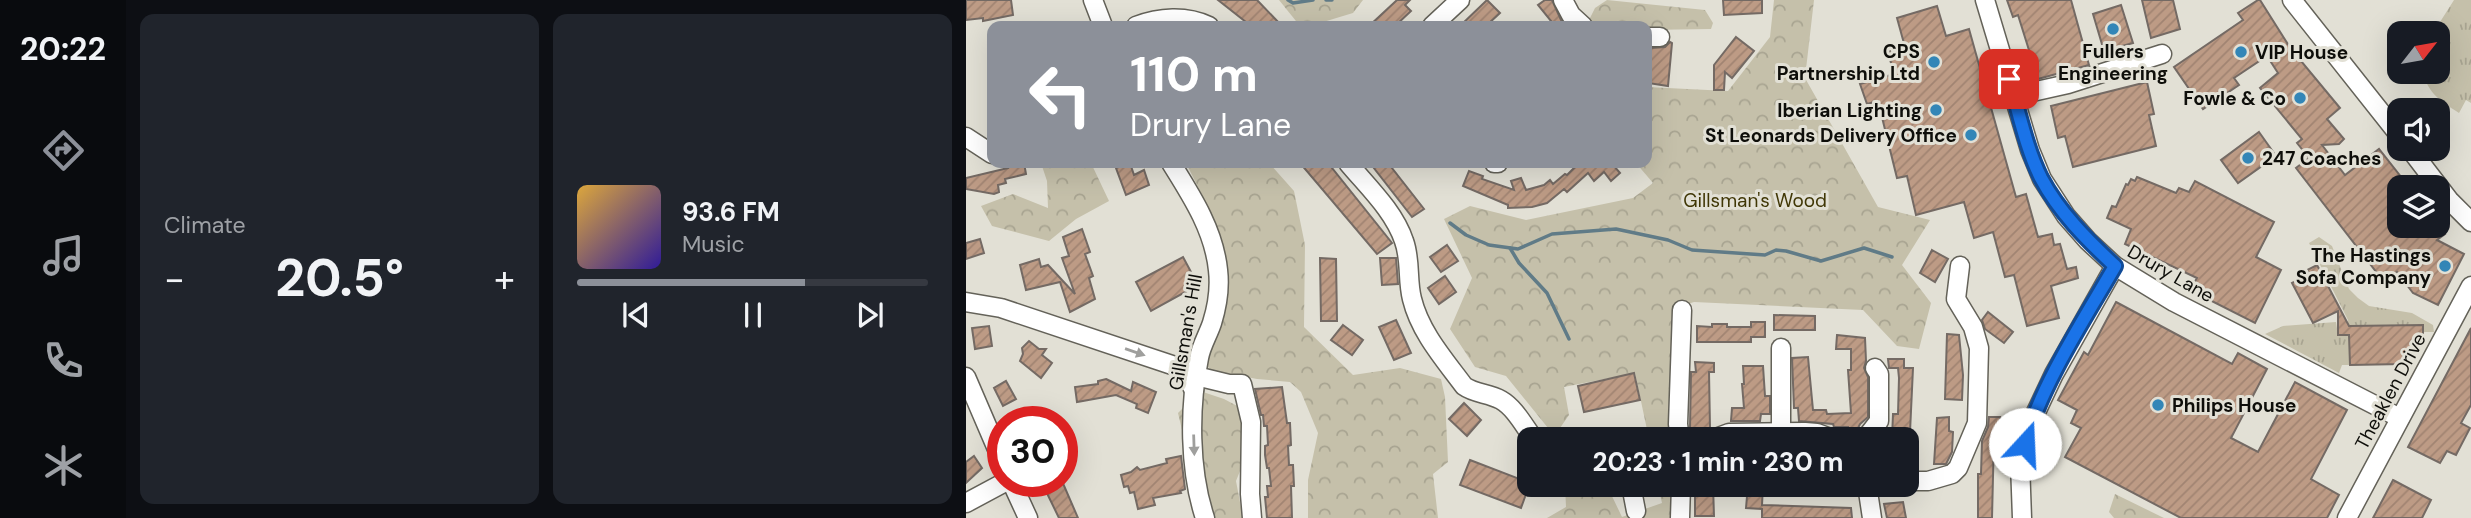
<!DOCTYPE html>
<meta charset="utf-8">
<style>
:root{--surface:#171b24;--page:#20242c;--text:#f1f3f6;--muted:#9ea1a6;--line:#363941;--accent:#8c9099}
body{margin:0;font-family:"DM Sans",sans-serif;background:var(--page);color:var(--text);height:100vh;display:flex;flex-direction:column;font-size:26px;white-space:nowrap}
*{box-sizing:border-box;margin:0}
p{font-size:23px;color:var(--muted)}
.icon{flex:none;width:38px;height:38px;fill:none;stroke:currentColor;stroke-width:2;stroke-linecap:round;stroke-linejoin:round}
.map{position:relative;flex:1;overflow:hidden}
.side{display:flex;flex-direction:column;gap:14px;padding:14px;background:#0d0f14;width:840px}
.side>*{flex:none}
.top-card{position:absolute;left:21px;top:21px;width:665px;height:147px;border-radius:14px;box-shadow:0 7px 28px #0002;background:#8c9099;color:#fff;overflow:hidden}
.needle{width:46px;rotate:59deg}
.fabs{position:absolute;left:1421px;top:21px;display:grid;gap:14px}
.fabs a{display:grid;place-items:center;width:63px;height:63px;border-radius:14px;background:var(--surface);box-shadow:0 7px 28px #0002;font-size:35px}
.speed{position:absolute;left:21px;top:406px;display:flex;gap:14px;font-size:35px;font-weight:700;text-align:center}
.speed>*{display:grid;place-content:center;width:91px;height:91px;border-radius:50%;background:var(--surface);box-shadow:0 7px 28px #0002;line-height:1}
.speed .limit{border:10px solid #d22;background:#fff;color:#111}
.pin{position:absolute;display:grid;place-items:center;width:60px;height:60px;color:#fff;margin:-30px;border-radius:14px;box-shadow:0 4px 10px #0006}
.me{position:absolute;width:77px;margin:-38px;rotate:20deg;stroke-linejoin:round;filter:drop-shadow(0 0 5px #0008)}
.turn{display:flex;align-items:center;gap:24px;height:147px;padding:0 28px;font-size:32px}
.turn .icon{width:91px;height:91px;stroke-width:2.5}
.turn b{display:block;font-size:49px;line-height:60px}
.big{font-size:52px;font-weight:700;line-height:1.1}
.side .tile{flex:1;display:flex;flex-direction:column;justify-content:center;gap:10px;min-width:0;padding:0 24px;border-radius:14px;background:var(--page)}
.song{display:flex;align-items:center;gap:21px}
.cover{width:84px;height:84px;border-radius:10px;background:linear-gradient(135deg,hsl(40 70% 55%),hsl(250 70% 35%))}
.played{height:7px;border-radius:4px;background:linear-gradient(90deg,var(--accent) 65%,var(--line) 65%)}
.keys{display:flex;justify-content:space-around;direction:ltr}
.heat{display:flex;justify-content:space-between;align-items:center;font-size:38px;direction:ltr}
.side .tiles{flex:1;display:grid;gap:14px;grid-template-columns:repeat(2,1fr)}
.trip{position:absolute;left:551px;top:427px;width:402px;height:70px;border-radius:14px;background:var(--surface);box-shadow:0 7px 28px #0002;font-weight:700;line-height:70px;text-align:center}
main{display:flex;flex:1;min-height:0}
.tabs{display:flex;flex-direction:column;width:126px;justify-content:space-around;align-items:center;background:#090b0e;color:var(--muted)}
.tabs .icon{width:49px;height:49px}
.tabs .active{color:var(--accent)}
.tabs b{font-size:32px;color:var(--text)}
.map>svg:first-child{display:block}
.grass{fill:url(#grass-tufts)}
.forest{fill:url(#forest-crowns)}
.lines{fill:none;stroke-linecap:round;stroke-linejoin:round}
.stream{stroke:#607b87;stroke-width:3.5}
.building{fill:url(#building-hatch);stroke:#746a64;stroke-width:2}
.minor-casing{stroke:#646259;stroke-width:21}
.minor{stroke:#fff;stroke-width:18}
.oneway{fill:#9f9f9d}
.route-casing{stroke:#114b97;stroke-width:18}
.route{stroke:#1a73e8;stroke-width:12}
.poi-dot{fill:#3386b7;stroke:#e2e0d5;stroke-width:2.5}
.labels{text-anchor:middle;stroke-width:6;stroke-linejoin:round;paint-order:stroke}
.poi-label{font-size:19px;font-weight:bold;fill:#0e0e0a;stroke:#e2e0d5;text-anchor:end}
.park-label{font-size:19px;fill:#403706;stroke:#e2e0d5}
.street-label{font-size:19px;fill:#0e0e0a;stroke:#e2e0d5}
</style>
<main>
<nav class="tabs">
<b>20:22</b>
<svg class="icon active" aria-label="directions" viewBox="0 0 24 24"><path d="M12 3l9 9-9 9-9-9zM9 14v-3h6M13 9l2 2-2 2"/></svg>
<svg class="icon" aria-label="music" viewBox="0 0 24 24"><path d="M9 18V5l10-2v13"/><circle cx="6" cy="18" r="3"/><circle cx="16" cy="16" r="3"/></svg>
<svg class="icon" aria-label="phone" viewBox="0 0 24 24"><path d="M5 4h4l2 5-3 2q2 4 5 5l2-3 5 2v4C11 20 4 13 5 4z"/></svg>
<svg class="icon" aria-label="climate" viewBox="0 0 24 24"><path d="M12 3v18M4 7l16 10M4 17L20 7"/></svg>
</nav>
<section class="side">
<div class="tiles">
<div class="tile"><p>Climate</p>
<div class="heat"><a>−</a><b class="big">20.5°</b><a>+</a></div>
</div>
<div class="tile">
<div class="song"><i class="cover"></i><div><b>93.6 FM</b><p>Music</p></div></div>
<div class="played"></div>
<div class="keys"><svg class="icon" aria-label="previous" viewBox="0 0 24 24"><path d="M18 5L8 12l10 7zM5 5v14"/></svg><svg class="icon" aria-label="pause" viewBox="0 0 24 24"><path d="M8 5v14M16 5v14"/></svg><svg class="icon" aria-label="next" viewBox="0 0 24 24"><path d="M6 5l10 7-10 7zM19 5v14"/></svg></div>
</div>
</div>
</section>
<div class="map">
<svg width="1505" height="518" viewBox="0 0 1505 518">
<defs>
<pattern id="grass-tufts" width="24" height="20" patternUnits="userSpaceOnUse" patternTransform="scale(1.75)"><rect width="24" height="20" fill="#c5c0aa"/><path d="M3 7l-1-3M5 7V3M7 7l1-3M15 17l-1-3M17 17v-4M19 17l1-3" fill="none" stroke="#a8a491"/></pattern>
<pattern id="forest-crowns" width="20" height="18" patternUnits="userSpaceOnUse" patternTransform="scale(1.75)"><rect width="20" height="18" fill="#c5c0aa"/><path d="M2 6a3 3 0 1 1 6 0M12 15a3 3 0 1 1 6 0" fill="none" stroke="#a8a491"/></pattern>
<pattern id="building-hatch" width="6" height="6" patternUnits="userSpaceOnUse" patternTransform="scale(1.75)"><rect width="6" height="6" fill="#bd9b85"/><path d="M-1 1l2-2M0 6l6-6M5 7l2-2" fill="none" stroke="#a18472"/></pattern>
</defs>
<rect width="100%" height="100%" fill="#e2e0d5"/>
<!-- grass -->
<g class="grass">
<path d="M1488,0h17v103l-5,-3 -7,13c-18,-12 -31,-19 -36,-41h15v-39h-5z"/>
<path d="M1353,237l13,9 17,43 9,9 11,8 43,7 21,12 1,7h-11l-1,-7 -75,1 1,-6 -39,-77z"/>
<path d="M1370,322l2,13h11l1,30h-8l-3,8 -74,-39 18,-8z"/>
</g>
<!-- forest -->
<g class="forest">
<path d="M313,0h84l-10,13 -43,13h-10z"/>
<path d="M641,0l98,10 8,13 -2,6 -64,1v-4l-56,-1 -3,-3 7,-14z"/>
<path d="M808,0h40l-9,78 73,129 52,13 -28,45 29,38 -12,46 -22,-3 -34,-36 -169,-8 -19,6 1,131h-27l-14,-66 -71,14 5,28 -9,13h-12l-42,-52 -31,-9 -25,-38 22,-51 -28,-59 26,-13 56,14 107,-22 20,-15 -17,-20h11v-76l81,4 42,-54z"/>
<path d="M75,163h50l18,38 -33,18 -27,22 -57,-15 -11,-20 32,-12 35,14 -1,-27z"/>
<path d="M220,163h83l25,28 11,54 -1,82 49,48 47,-7 41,11 4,18 3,65 -15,12 5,44h-130v-38l10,-47 -17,-41 -11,-10 -33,-3 -46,-9 -7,-7 22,-96 -21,-66z"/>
<path d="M234,391l24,8 19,10 1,52 -8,20 7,37h-37l-10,-29 -18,-76z"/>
<path d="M599,485h25l1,3 19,4 12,25 40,-14 -4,-18h13l-1,33h-123l19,-11z"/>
<path d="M1149,494l49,24h-50l-5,-6z"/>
</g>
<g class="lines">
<!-- stream -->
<g class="stream">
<path d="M322,0l5,3 20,-3"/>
<path d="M360,0h6"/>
<path d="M484,223l16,12 23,10 29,4 34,-15 64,-5 52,11 24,10 73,5 11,-5 10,1 35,10 43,-13 28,9"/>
<path d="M544,248l9,15 28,30 22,46"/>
</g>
</g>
<!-- building -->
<g class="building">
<path d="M0,0h45l2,15 -30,6v-3l-17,2z"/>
<path d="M252,0h39l25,26h-31z"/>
<path d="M431,0h13l-5,5 6,6 -16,15h-26z"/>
<path d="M521,0l13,13 -14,13h-26z"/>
<path d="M579,0h7l9,20 5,6h-11l-17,-21z"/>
<path d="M757,0h39v13l-38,2z"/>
<path d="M1041,0h64l18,65 -51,14 -20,-64 -5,2z"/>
<path d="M1176,0h31l7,29 -29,9z"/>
<path d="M1292,0h2l31,49 49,59 -13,11 17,20 -5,5 -17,1 23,30 34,-26 30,38h-10v39h40l6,8 -8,6 27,14 -26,51 -25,-12 -16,-21 -13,10 -88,-114 13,-10 -12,-15 5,-4 -42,-51 18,-15 -11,-17 -33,22 5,7 -36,24 -29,-42 69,-47 -5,-7z"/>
<path d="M1155,5l12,38 -29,8 -11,-37z"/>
<path d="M971,6l9,30 23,-7 47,168 10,-3 12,43 14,-3 2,11 6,-1 7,25 9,-2 2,11 -27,8 8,32 -32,8 -13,-51 -9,2 -12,-45 -19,6 -10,-36 -48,13 -9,-39 -10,2 -19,-77 -11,3 -7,-20 34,-10 -6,-22 17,-5 -8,-29z"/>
<path d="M770,37l18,14 -22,27 -7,-6 -1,18h-10v-25z"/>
<path d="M704,42l2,1 -4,43 -20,-3 3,-35 14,-1z"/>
<path d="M1181,82l7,32 -5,1 7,31 -83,21 -8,-31 -7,2 -7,-32z"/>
<path d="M1293,132l17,24 -38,27 -17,-23z"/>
<path d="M52,163h6l2,11 -21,5 1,4 -8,2 1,7 -5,2 -28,-5v-11l42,-10 -1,-3z"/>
<path d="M164,163l4,12 10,-5 5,15 -23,10 -10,-27z"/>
<path d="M334,163h28l64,80 -15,11z"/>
<path d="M404,163h18l36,46 -12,8z"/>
<path d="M613,163h37l-3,2 7,8 -9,8 -7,-9 -10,9 -6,-8 -21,19 -3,-3 -17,14 -15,4 -24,1v-3l-45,-19 6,-15 14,5 -1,3 32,11 -3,-9 10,-3 5,12 18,-5 6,-5 3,4 12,-10 2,1z"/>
<path d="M1171,177l39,16 3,-5 10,4 6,-11 79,41 -18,35 25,13 -26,53 -65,-33 7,-12 -72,-34 6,-15 -24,-11 5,-12 4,1 10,-23 2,1 3,-6 4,2z"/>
<path d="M116,229l8,23 -5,2 8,22 -4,2 6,21 -25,13 -10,-30 -34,8 -6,-25 19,-6 2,8 7,-2 27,29 -13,-36 7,-2 -6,-19z"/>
<path d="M14,239l4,14 -18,6v-16z"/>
<path d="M481,245l11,16 -17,11 -11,-15z"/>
<path d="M966,250l16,9 -13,23 -15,-9z"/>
<path d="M217,257l15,28 -47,26 -15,-29z"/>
<path d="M354,258l16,1 1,62h-16z"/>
<path d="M414,258h16l2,26 -16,1z"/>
<path d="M1351,265l32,61 74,-1v9h-4v9h-8v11h-8v10l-53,1 -1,-30h-11v-24l-25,12 -21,-40 18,-9 -3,-4z"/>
<path d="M479,276l11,16 -17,12 -11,-16z"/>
<path d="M1150,302l116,62 6,-11 29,16 -36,69 27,14 37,-70 52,28 -36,69 28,16 -12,23h-146l-116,-61 16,-29 -10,-5 6,-13 -19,-10 26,-48 4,3z"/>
<path d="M1022,312l25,20 -9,11 -19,-14 -3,-9z"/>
<path d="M808,315l41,1v14h-41z"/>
<path d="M430,320l15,33 -17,7 -15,-33z"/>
<path d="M785,322h14v15h-14v5h-54v-16l15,1v-3h15v3h24z"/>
<path d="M377,325l20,15 -11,15 -21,-15z"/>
<path d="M23,326l3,20 -17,3 -3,-21z"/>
<path d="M1505,328v77l-10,18 9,5 -14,27 -9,-4 -7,12 -32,-16z"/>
<path d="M981,334l12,1 4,40 -1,25 -17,-1z"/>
<path d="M871,335l28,3 1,23 -2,7 4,9v40l-8,7 -4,8 -8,1v-6h-14l-1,-3 -34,-3 -1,-13h-4l-2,-50 16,-1 5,53h13l1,4 24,-1 -3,-43h3v-21h-15z"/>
<path d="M63,341l10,8h7l-4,6 10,8 -11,15 -21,-17 3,-7 -1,-6z"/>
<path d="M922,359h16v9h9l-3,64h-5v7h-13l1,-25h5l1,-36 -1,-10h-9z"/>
<path d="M729,362l19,1v9h-5l1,56h-20l1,-56h5z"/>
<path d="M777,366h20l2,30h5v18h-9l-1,7h-29l1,-13h12l-2,-24h2z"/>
<path d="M668,373l6,27 -56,12 -6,-26z"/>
<path d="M140,379l25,12 2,-9 23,10 -8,21 -12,-5 1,-4 -21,-9 -39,7 -2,-15 23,-3v-3z"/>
<path d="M40,381l10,18 -13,7 -9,-18z"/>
<path d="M316,387l5,36h3l1,22 -3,1 1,19h4l1,21h-3l1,32h-25l-2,-21h3l-1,-11h4l-2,-18h-2l-2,-13v-9l3,-1 -1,-19h-3l-1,-11h-2l-6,-26z"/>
<path d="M498,403l17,17 -14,16 -18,-17z"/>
<path d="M983,417v14l4,1 -1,20 -6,12h-12l3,-46z"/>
<path d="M1023,417h11v19h-6l-2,82h-14v-44h3l1,-33 6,-14z"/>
<path d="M8,456l8,12 -16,15v-21z"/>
<path d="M215,456l4,33 -5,2 1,2 -28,5 2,7 -17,4 -4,-17 -4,1 -2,-7 -4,1 -3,-12 10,-3 6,-5 3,3 27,-7 -1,-4z"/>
<path d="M504,460l60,23 -9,25 -61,-23z"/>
<path d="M1427,480l38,20 -9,18h-49z"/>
<path d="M79,481h17l16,37h-19l-16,-33 3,-1z"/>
<path d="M729,485h18l1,31h-19z"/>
<path d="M782,485h15l-1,20 89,3 1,10h-90v-9l-16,-1z"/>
<path d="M937,502l3,16h-19l-3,-14z"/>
</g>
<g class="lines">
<!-- minor casing -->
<g class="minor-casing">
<g id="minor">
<path d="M127,0l10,26"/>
<path d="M597,0l8,15 12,11"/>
<path d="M1019,0l45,150 12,29 24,37 22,25 27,25 59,36 226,116"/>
<path d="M1326,0l107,135"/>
<path d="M170,26c23,-9 50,-11 73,0"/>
<path d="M466,26l28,-26"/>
<path d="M681,37h13"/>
<path d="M1048,96l54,-12 94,-30"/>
<path d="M0,137l26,17"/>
<path d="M1444,149l39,51 22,22"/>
<path d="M205,163c20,32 43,67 47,107 2,17 -1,37 -6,53 -4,12 -11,23 -13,35 -10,50 -10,112 6,160"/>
<path d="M382,163c20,24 46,48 56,78 7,19 3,39 8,58 8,33 32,60 52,87 11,8 25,7 37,14 14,8 23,26 33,39"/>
<path d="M528,163h4"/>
<path d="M0,302l35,6 174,58 11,10 8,14"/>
<path d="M716,310l-4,114 1,8 5,7"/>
<path d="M815,348v84"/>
<path d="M230,376l33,8h13l9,38 -1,72 2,24"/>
<path d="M0,377l37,86"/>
<path d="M747,439l16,-6 76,-1 12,1 16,6"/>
<path d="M899,439l14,-18v-47l-4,-6"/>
<path d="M45,481l17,37"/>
<path d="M942,481h20l24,-7 6,-6 19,-45 2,-75 -6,-21 -17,-28 4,-33"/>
<path d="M665,485l5,26"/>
<path d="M901,485l5,33"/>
<path d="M0,503l41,-22"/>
<path d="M714,518l1,-33"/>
<path d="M1056,518l-2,-55 10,-38 24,-51 61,-108"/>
<path d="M1381,518l124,-232"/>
</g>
</g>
<!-- minor -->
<use href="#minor" class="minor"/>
</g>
<!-- one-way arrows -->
<defs><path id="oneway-solid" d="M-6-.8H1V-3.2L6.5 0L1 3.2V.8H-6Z" transform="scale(1.75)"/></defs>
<g class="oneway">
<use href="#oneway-solid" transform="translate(169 352) rotate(19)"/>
<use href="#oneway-solid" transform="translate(228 445) rotate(88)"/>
</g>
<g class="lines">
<!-- route casing -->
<g class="route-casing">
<path id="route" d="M1043,79c10,33 17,69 32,99 18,34 46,62 74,88 -30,52 -75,121 -90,178"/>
</g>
<!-- route -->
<use href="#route" class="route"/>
</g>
<!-- markers -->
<g class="poi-dot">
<circle cx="1147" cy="29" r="7"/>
<circle cx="1275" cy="52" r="7"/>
<circle cx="968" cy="62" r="7"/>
<circle cx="1334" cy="98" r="7"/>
<circle cx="970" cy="110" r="7"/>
<circle cx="1005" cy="135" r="7"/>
<circle cx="1282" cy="158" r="7"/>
<circle cx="1479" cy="266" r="7"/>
<circle cx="1192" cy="405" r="7"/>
</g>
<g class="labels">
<!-- poi labels -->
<g class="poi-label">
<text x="954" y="58">CPS<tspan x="954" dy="22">Partnership Ltd</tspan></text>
<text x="1147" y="58" text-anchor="middle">Fullers<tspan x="1147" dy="22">Engineering</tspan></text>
<text x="1289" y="59" text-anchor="start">VIP House</text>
<text x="1320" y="105">Fowle &amp; Co</text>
<text x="956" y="117">Iberian Lighting</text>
<text x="991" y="142">St Leonards Delivery Office</text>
<text x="1296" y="165" text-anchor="start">247 Coaches</text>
<text x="1465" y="262">The Hastings<tspan x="1465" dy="22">Sofa Company</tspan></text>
<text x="1206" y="412" text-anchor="start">Philips House</text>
</g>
<!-- park labels -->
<g class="park-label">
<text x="789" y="207">Gillsman's Wood</text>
</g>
<!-- street labels -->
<g class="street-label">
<text transform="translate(1205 273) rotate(30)" y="7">Drury Lane</text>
<text transform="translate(219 332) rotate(-80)" y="7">Gillsman's Hill</text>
<text transform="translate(1424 391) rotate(-62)" y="7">Theaklen Drive</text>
</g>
</g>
</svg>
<div class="fabs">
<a><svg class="needle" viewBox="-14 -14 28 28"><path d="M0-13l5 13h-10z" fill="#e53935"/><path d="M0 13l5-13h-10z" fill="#9ea1a6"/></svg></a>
<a><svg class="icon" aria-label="sound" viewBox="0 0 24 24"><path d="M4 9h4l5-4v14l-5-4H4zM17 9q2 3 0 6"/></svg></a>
<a><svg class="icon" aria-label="layers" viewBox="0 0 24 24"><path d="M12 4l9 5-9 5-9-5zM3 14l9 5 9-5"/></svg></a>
</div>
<div class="speed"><div class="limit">30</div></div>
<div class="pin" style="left:1043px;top:79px;background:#d93025"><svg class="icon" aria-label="arrive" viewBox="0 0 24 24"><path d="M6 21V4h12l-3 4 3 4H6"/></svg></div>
<svg class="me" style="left:1059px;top:444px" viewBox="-20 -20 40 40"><circle r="19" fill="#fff"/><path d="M0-13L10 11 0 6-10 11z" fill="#1a73e8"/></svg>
<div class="trip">20:23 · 1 min · 230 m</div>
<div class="top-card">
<div class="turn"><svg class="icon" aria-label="left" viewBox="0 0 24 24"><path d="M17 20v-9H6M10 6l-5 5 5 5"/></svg><div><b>110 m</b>Drury Lane</div></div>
</div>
</div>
</main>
